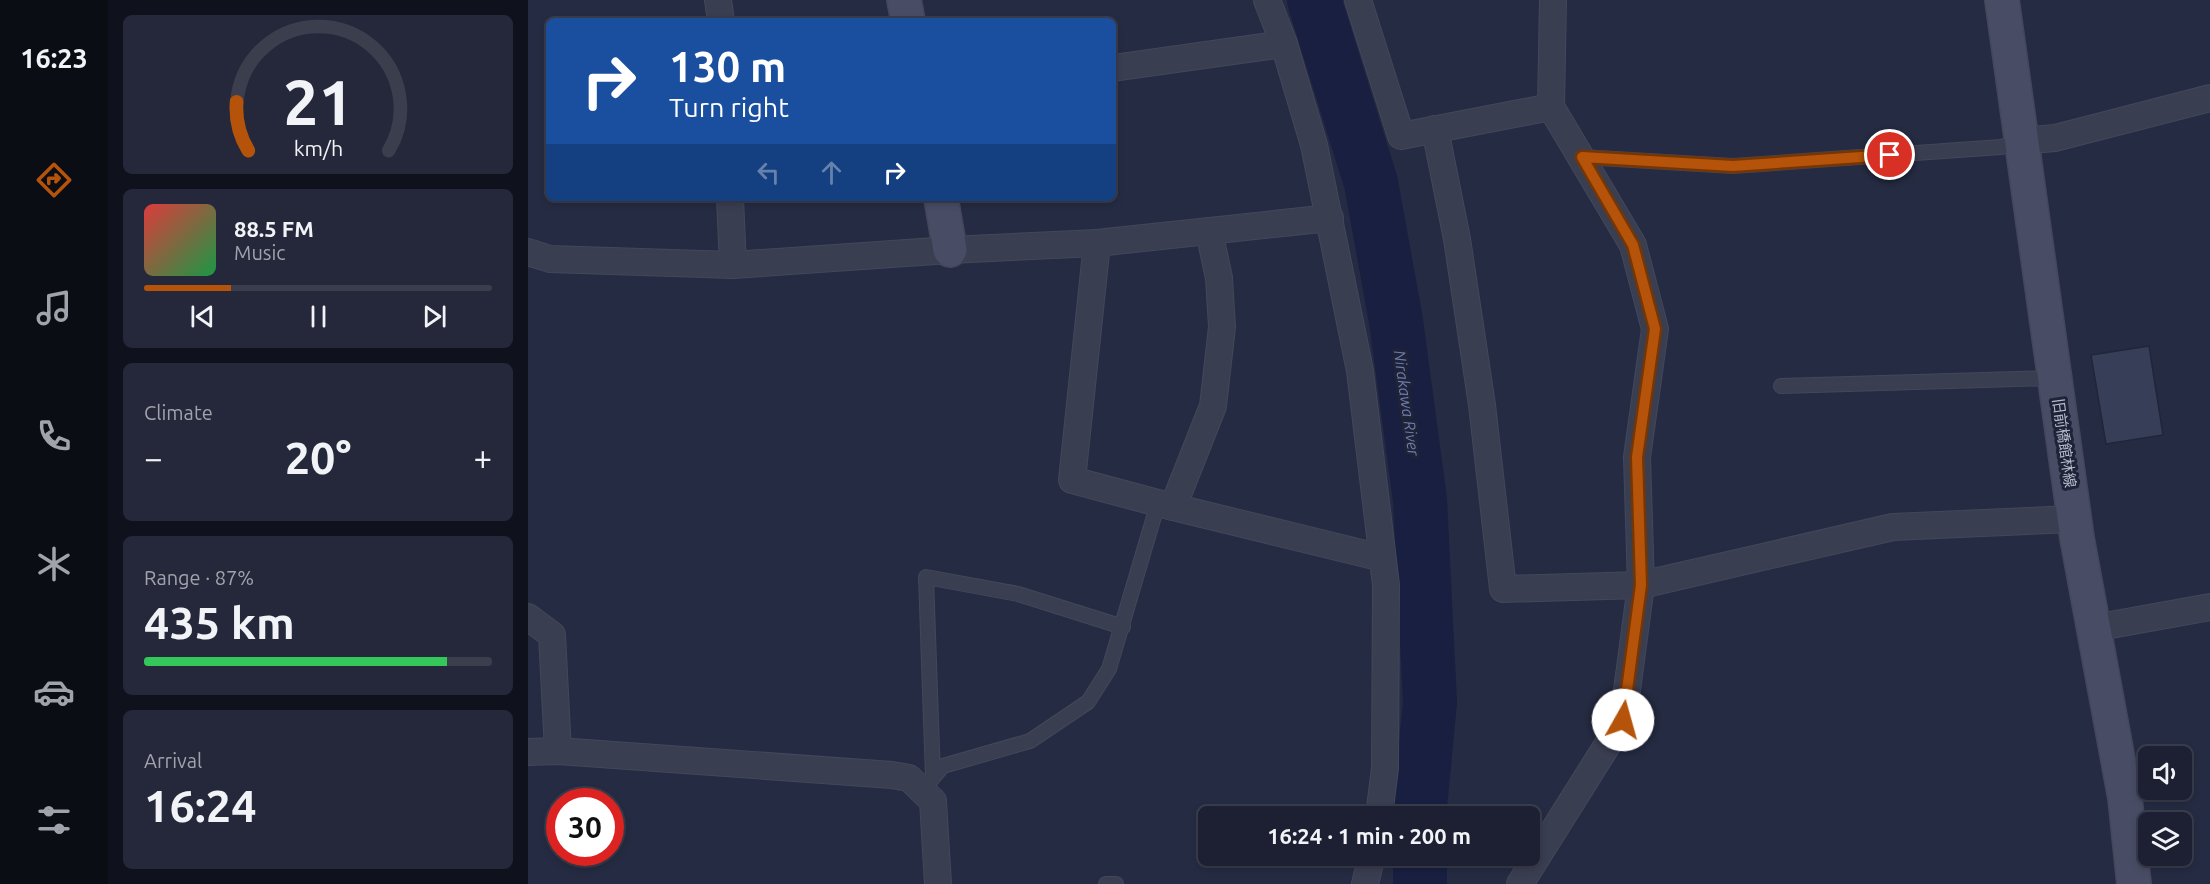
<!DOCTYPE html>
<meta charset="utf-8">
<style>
:root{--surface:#1c2032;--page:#25283a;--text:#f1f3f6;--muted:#a0a3ac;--line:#3a3e4d;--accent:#b45309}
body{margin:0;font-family:Ubuntu,"Noto Sans JP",sans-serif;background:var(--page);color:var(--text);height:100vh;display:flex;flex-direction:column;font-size:22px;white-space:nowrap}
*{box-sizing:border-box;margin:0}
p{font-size:20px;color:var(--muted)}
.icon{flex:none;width:33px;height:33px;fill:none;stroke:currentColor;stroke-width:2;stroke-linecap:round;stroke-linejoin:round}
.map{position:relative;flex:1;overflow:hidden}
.sheet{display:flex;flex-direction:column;gap:15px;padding:15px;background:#0f121c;width:420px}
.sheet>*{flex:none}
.guide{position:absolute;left:18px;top:18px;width:570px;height:183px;border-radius:9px;box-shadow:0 3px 9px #0003,0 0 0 2px var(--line);background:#1a4fa0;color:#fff;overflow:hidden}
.controls{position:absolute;left:1610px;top:746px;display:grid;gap:12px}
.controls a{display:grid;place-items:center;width:54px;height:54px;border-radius:9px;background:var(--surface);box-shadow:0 3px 9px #0003,0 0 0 2px var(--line);font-size:30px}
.speed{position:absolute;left:18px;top:788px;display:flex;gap:12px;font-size:30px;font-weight:700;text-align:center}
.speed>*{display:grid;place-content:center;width:78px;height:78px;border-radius:50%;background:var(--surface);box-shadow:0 3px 9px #0003,0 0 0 2px var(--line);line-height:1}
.speed .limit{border:9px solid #d22;background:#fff;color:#111}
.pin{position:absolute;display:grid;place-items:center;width:51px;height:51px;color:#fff;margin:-26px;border:3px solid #fff;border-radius:50%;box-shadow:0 2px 6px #0007}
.me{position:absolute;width:66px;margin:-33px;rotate:7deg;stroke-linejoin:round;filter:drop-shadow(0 0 4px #0008)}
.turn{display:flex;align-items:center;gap:21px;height:126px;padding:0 24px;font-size:27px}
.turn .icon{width:78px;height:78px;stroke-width:2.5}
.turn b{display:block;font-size:42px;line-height:51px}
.lanes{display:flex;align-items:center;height:57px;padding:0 24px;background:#0003;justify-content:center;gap:30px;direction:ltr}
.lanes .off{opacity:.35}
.big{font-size:45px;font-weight:700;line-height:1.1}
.sheet .widget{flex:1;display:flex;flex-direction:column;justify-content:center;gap:9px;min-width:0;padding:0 21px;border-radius:9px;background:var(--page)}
.sheet .dial{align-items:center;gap:0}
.dial svg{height:156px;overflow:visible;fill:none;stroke:var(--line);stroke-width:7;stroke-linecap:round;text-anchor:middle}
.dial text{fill:var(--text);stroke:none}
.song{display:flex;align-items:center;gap:18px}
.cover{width:72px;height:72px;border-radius:9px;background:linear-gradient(135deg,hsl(0 70% 55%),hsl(140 70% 35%))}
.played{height:6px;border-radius:3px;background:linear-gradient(90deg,var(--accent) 25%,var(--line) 25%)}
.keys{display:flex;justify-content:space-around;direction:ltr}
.heat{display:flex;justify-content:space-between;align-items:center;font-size:33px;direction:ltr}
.charge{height:9px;border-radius:4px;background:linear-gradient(90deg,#34c759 87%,var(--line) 0)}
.trip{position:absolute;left:670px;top:806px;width:342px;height:60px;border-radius:9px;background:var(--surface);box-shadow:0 3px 9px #0003,0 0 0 2px var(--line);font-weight:700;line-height:60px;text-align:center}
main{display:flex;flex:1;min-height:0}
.dock{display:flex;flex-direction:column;width:108px;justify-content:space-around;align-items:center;background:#0b0d14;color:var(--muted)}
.dock .icon{width:42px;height:42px}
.dock .current{color:var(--accent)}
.dock b{font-size:27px;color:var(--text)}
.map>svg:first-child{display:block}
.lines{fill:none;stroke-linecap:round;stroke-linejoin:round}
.river{stroke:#181f40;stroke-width:54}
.building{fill:#373e58;stroke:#202539;stroke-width:1.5}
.lane-casing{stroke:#44475b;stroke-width:16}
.street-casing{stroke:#44475b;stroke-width:28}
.secondary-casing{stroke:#44475b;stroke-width:36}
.lane{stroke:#3a3e51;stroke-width:14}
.street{stroke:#3a3e51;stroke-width:26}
.secondary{stroke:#484c65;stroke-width:33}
.route-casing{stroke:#753606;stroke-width:15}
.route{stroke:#b45309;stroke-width:10}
.labels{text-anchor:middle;stroke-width:6;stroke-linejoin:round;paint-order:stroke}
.street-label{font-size:15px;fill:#b7bacc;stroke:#1e2337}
.water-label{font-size:16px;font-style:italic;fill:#6f7bab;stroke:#1e2337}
</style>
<main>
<nav class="dock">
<b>16:23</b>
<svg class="icon current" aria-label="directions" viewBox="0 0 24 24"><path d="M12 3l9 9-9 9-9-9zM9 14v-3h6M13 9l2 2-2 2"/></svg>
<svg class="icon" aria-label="music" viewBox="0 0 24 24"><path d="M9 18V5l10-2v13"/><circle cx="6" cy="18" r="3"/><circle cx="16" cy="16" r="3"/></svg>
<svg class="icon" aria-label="phone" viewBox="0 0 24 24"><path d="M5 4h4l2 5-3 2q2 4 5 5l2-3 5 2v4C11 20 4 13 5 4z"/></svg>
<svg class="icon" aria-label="climate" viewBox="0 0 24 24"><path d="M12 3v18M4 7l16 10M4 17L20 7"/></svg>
<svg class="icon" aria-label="car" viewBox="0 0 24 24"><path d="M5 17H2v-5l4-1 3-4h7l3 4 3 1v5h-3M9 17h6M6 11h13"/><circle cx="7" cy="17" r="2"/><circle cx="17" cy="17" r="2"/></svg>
<svg class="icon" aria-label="filters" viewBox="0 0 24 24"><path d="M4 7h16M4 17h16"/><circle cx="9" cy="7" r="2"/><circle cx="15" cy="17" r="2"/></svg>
</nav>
<section class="sheet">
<div class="widget dial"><svg viewBox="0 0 100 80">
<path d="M14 69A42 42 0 1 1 86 69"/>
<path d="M14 69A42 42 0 0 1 8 44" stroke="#b45309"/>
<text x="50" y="56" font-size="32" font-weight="700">21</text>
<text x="50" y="72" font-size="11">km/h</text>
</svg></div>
<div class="widget">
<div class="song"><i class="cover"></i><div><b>88.5 FM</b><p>Music</p></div></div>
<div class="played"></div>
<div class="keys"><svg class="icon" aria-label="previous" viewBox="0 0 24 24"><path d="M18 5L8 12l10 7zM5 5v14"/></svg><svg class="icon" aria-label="pause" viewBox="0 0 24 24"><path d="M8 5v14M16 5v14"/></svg><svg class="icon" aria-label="next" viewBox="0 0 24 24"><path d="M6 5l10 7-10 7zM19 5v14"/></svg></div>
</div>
<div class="widget"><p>Climate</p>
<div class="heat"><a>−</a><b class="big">20°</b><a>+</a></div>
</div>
<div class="widget"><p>Range · 87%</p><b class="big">435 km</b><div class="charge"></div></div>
<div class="widget"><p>Arrival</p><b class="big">16:24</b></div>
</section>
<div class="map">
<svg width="1682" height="884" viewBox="0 0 1682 884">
<rect width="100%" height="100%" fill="#252b42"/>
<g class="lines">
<!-- river -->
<g class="river">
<path d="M786,0l57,183 25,138 24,179 10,202 -11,114"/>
<path d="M892,855v29"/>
</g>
</g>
<!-- building -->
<path class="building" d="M1621,346l14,89 -57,9 -15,-89z"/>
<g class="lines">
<!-- lane casing -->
<g class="lane-casing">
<g id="lane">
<path d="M1054,157l151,9 268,-19 20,-6"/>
<path d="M1253,386l274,-8"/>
<path d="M405,777l-7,-200 92,17 105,33"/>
<path d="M403,780l12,-14 87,-25 58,-39 21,-33 49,-166"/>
<path d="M578,884h10"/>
</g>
</g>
<!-- street casing -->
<g class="street-casing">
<g id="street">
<path d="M190,0l3,21"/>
<path d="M739,0l17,44 30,101 46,226 26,214 -1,183 -6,48"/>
<path d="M830,0l43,136 150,-29"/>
<path d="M585,68l171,-24"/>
<path d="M907,129l22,110 25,166 21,184 138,-4 252,-58 181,-8"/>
<path d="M1493,141l34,-3 155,-40"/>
<path d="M202,198l3,67"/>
<path d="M569,243l-25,237 101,27 209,51"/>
<path d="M0,252l22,7 183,6 217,-15 147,-7 233,-25"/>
<path d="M645,507l40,-101 9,-79 -3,-49 -10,-47"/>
<path d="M0,617l24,18 6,116"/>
<path d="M1566,628l116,-21"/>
<path d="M0,752l30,-1 334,24 17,3 24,23 5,83"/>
<path d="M837,884l7,-29"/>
<path d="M992,884l103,-164 18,-135 -4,-128 18,-128 -22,-84 -82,-138 2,-107"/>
</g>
</g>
<!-- secondary casing -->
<g class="secondary-casing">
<g id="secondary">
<path d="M376,0l4,21"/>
<path d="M1474,0l75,538 48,260 9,86"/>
<path d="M413,198l9,52"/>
</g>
</g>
<!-- lane -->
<use href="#lane" class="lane"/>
<!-- street -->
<use href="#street" class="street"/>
<!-- secondary -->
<use href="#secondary" class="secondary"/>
</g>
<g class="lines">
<!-- route casing -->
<g class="route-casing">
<path id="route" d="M1095,720l18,-135 -4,-128 18,-128 -22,-84 -51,-88 151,9 157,-11"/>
</g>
<!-- route -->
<use href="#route" class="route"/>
</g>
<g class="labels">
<!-- street labels -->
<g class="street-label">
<text transform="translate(1536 443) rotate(82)" y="5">旧前橋館林線</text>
</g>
<!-- water labels -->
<g class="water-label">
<text transform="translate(879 403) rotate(82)" y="6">Nirakawa River</text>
</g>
</g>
</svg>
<div class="controls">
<a><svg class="icon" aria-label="sound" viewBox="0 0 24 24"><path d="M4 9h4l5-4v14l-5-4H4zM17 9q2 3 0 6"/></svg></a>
<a><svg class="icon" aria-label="layers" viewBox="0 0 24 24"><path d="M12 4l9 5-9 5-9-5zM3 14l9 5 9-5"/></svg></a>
</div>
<div class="speed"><div class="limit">30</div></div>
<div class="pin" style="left:1362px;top:155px;background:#d93025"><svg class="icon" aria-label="arrive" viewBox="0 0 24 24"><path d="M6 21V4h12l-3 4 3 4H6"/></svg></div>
<svg class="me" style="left:1095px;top:720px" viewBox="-20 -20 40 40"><circle r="19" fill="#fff"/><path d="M0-13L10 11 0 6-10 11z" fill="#b45309"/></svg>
<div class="trip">16:24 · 1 min · 200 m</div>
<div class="guide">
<div class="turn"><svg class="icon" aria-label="right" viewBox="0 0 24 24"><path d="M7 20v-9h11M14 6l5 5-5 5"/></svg><div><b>130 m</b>Turn right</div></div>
<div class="lanes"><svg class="icon off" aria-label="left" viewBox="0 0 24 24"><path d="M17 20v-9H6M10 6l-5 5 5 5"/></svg><svg class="icon off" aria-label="ahead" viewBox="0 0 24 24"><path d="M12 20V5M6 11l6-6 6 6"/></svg><svg class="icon" aria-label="right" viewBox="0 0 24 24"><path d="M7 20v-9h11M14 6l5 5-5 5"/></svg></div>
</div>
</div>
</main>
